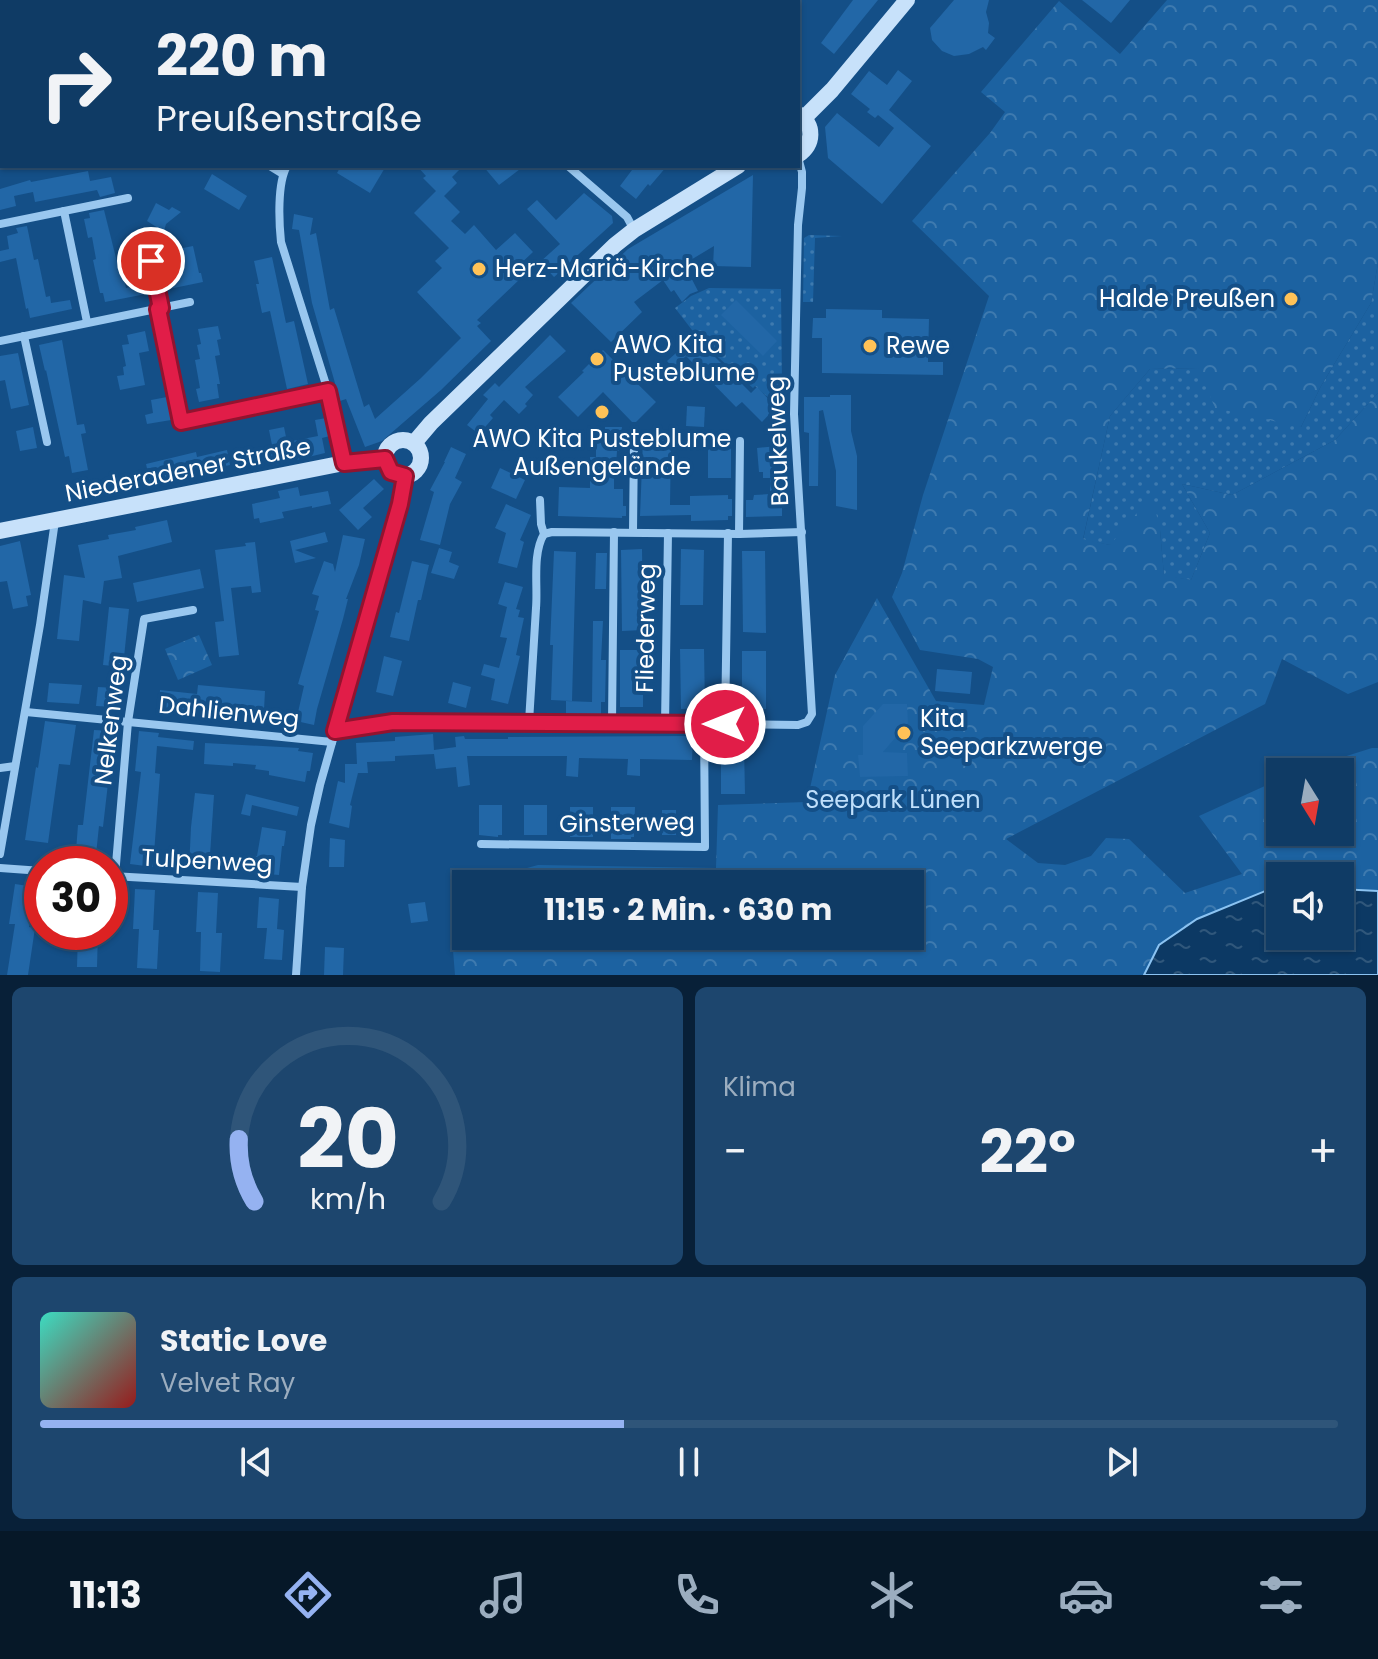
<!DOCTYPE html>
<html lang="de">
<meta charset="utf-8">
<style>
:root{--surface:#0f3b65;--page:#1d466e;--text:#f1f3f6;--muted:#9badbf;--line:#2f5579;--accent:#95b2f1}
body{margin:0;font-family:Poppins,sans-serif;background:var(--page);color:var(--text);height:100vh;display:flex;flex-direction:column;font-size:30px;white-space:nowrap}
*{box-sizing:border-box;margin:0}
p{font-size:26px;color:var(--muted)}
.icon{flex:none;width:44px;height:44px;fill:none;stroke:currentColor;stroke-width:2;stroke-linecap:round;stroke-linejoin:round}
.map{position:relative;height:975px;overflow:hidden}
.sheet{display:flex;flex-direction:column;gap:12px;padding:12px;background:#082038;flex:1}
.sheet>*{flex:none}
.guide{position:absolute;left:0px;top:0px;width:800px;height:168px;box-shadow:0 2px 6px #0004,0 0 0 2px var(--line);background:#0f3b65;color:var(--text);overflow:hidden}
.needle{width:52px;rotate:169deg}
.fabs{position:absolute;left:1266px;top:758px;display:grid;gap:16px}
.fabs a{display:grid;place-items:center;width:88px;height:88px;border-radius:0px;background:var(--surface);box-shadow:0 2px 6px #0004,0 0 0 2px var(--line);font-size:40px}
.speed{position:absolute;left:24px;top:846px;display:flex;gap:16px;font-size:40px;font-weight:700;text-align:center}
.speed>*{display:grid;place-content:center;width:104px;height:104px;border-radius:50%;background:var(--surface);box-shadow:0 2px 6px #0004,0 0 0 2px var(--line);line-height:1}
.speed .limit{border:12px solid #d22;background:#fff;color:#111}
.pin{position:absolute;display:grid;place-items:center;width:68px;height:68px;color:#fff;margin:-34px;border:4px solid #fff;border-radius:50%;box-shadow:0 2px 8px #0007}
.me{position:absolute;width:88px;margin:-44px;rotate:270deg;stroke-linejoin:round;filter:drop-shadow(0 0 6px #0008)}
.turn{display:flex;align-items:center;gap:28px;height:168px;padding:0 24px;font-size:36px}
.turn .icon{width:104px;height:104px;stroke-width:2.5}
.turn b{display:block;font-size:56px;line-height:68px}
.big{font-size:60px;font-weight:700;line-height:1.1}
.sheet .card{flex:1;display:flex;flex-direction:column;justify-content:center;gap:12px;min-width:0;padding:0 28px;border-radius:12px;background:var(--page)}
.sheet .dial{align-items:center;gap:0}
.dial svg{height:208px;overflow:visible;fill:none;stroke:var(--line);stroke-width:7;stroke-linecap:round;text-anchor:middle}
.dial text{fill:var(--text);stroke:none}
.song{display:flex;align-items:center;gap:24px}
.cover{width:96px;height:96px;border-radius:12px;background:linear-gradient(135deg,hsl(170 70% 55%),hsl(0 70% 35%))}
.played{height:8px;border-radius:4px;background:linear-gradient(90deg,var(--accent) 45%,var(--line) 45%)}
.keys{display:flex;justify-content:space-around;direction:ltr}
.heat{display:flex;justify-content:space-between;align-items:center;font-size:44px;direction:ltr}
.sheet .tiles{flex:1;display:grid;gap:12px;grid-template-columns:1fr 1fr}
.card:last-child{grid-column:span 2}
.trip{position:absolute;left:452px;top:870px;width:472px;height:80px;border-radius:0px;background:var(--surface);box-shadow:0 2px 6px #0004,0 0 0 2px var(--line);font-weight:700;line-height:80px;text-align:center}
.tab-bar{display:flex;height:128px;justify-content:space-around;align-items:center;background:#061828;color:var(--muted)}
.tab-bar .icon{width:56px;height:56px}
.tab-bar .active{color:var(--accent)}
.tab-bar b{font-size:36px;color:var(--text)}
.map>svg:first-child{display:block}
.grass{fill:url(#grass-dots)}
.forest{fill:url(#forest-crowns);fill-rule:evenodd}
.water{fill:url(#water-ripples);stroke:#8bc3f2;stroke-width:2}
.building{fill:#2267a7}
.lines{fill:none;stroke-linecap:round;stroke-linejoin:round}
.street{stroke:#99c7ef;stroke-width:8}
.secondary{stroke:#c7e1fa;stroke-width:16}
.route-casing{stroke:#92132f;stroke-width:20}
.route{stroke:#e11d48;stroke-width:14}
.poi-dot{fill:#ffc257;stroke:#144f87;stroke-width:3}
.labels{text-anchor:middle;stroke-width:8;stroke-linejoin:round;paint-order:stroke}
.poi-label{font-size:24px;fill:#fff;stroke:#144f87;text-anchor:start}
.street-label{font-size:24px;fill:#fff;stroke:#144f87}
.park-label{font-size:24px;fill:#bfdffb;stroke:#144f87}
</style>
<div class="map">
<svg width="1378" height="975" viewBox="0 0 1378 975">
<defs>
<pattern id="grass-dots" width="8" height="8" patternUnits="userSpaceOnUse" patternTransform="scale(2)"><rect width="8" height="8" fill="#1c62a1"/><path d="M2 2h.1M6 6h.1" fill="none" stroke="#3e7aaf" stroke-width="1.8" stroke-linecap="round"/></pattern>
<pattern id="forest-crowns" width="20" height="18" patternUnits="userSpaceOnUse" patternTransform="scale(2)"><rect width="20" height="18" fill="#1c62a1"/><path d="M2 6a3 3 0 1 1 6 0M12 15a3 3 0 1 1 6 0" fill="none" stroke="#3e7aaf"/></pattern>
<pattern id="water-ripples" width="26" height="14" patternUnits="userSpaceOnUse" patternTransform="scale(2)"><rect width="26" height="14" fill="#0c3964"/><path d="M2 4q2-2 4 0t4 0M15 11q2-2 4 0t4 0" fill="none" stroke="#30577b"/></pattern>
</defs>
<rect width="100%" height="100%" fill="#144f87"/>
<!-- grass -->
<g class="grass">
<path d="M809,235l33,1 -27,2 -2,64h-10l1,-64z"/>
<path d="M1378,263v130l-43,47 -103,55 -50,-11 28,49 -19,47 -27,-4 -4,-46 -50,15 -27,-5 27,-124 40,-47 48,-1 103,59 20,-41 50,-83z"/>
<path d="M709,288l72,1 1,97 -3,21 -24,-21 -2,2 -51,-45 -27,-35 16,-12z"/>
</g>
<!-- forest -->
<g class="forest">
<path d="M1167,0h211v263l-7,40 -50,83 -20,41 -86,-19 -17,-40 -48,1 -40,47 -27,123 27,6 42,-50 8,35 4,45 27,5 19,-47 -28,-49 50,11 103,-55 43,-47v289l-30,12 -66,-35 -17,45 -259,135 32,24 27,2 26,-9 15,-18 23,1 56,54 57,-19 -43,-58 81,-37v53h60v-60h-44l76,-24h6v227h-923l-2,-25 13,-36v22h444v-52h-434l1,-2 61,-17 178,3 2,-63 89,-3 28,-127 42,-77 59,103 48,4 9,-38 -15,-8 -58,-9 -28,-53 10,-24 21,-78 66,-199 -77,-75 78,-88 15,-21 -24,-20 78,-91 61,53zM1280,876h60v60h-60z"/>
<path d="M199,635l13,30 -34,15 -13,-31z"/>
</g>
<!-- water -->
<path class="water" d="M1280,885v51h60v-47l38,2v84h-234l15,-30 38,-26z"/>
<!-- building -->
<g class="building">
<path d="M853,0h25l-44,54 -13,-11z"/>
<path d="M954,0h35l-3,12 3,11 -1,10 7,5 -9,12 -3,-3 -14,7 -15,2 -12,-5 -10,-11 -2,-12z"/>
<path d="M1082,0h48l-19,23z"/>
<path d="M898,70l14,11 -23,29 42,36 -49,58 -54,-46 -3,-31 12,-14 42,34 15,-19 -16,-13 -3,3 -8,-6 3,-3 -19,-15 18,-23 18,14z"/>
<path d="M341,166h45l-16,27 -33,-20z"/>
<path d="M417,166h46l-11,11 5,6 -13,13 16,16 -9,9 14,13 9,-9 22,25 19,-17 18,19 -18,17 7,8 -45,43 4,3 -4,3 14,15 -50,49 -59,51 -17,6 -19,-48 -6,2 -7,-25 -21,-73 -13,-73 -7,-1 2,-15 19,4 -3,17 6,-2 14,77 4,-2 30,99 5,-3 6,15 46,-41 40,-40 -44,-46 25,-24 -7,-7 14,-13 -35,-35 22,-22 -13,-13 3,-2z"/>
<path d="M483,166h41l-25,19z"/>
<path d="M635,166h32l-17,20 -2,-2 -12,15 -16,-13z"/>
<path d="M88,171l2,10 21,-4 4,16 -15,4 -3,-7 -62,12 -2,-10 -19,4 2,10 -16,4v-21l30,-9 1,2z"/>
<path d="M212,174l35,22 -8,14 -35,-21z"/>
<path d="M753,175l-2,92 -38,-1 1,-20 -30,18 14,27 -8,3 -8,8 -8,-12 -3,2 -8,-12 -29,22 8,10 -31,30 -40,-39 57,-54z"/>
<path d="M584,193l28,23 1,7 -45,41 2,2 -7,7 -2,-2 -7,6 -14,-15 20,-18 -33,-35 10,-9 19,20z"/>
<path d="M156,203l13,7 3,-3 9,5 -15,12 -2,7 -3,-2 -3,2v-3l-11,-7z"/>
<path d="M104,210l14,56 3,-1 5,23 22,-5 3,10 -46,9 -2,-9h-3l-7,-33 3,-1 -4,-22 -4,1 -4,-19 6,-1 -1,-5z"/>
<path d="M27,226l7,34 4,-1 8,38 4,-1 1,7 19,-3 2,9 -42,9 -2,-10 -2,1 -10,-51 -16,4v-11l9,-2 -2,-13 11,-3 -2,-5z"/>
<path d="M193,246l6,27h2l2,9 -39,8 -2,-10 11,-2 -5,-27z"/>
<path d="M272,257l14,66 8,-2 14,63 -21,5 -17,-78 -8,2 -6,-29h3l-5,-23z"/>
<path d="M736,300l41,41 -14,15 -42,-41z"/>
<path d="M826,309l56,1v8l47,1 -1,43h15v13l-121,-2v-35h-10l1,-20h13z"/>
<path d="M218,326l3,13 -4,1 3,15 -5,1 5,28h-3l2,14 -20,4 -3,-13 4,-1 -5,-28 5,-1 -3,-14 4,-1 -3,-15z"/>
<path d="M145,331l4,20 -10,2 6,32 -25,5 -3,-14 7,-1 -1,-8 3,-1 -4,-21 7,-1 -2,-9z"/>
<path d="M550,335l16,16 -41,36 8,8 -8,9 2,2 -8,8 -15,-14 -14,15 3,3 -14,16 -12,-9 21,-26 -5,-4 12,-12 4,4z"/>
<path d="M693,338l15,16 2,-2 41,41 6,-6 19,20 -14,15 -20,-20 -6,5 -50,-51 -13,12 -6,-7z"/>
<path d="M62,340l15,85 7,-1 2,9 -5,1 7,36 -16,3 -3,-17 -4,1 -19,-87 -1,1 -6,-26z"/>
<path d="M603,350l53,52 -20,20h-4l-29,-30 -25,25 -20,-20 26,-25 -2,-1z"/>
<path d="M18,353l11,52 -18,4 -6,-29 -5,1v-25z"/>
<path d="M830,395h21v36l6,25v54l-21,-4v-35l-13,-61 -4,1 -1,75h-9v-53l-5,-1v-35h26z"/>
<path d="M167,397l4,23 -24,4 -2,-9 8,-2 -2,-13z"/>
<path d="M687,406l18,1 -1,20 -18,-1z"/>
<path d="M326,418l4,18 -8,2 3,15 -54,13 -2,-8 -23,4 -1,-10 27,-7 -3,-15 15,-3 3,15 31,-6 -3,-16z"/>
<path d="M33,427l4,21 -17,3 -4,-20z"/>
<path d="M605,427h17l-3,24h-2l-1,14h-2v24h9v17h3v10h-4v2l-64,-2 1,-29 31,1v-31h6v-21h9z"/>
<rect x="708" y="434" width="23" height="44"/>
<path d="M643,440h28l-1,65h20v-9l38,-1v4h4v17h-4v4l-37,1v-6l-51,1z"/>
<path d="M778,446l2,38h2v32l-36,1v-17h7l1,-5 16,-1v-16h-7v-6h-4l-2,-24z"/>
<path d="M451,447l15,7 -11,24 7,4 -12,22 -10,41 -20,-5 14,-48 -4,-2 15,-28h-1z"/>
<path d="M227,450l3,15 -80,17 -4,-18 50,-12 1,5z"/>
<path d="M500,468l25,12 -9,19 -25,-11z"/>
<path d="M374,479l10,10 -21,19 9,9 -14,13 -19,-20z"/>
<path d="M298,487l2,9 28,-5 3,13 -19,4v-2l-30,6 2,6 -24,5 -1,-5 -5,1 -2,-15 28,-6 -2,-7z"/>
<path d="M506,504l25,11 -11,25 4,2 -7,26 -19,-5 8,-30 -11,-5z"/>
<path d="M167,520l5,22 -54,14 4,22 -18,3 -3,23 -18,-4 -4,41 -22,-2 7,-64 21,3 -7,-33 31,-6 -1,-4 28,-5 -1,-3z"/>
<path d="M325,532l3,10 -33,8 21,8 -21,5 -5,-22z"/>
<path d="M343,535l22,4 -6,26 -13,34h2l-5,20 -26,90 -3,16 -18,-4 8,-35 -6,-2 21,-73 -4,-1 4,-14 -7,-2 12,-33 9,3 2,8z"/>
<path d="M20,541l11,54 -5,1 2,10 -15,3 -6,-28 -7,1v-36z"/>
<path d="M255,542l6,50 -9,1 -1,-7 -20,2 8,67 -20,2 -4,-35 9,-1 -9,-71 31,-4 -1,-3z"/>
<path d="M439,548l13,4 -3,10 10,4 -5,13 -23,-6z"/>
<path d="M642,549l1,81 -21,1 -1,-81z"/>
<path d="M681,549l23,1 -1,55h-23z"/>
<path d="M554,551l22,1 -4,149 -21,-1 2,-55h-3z"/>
<path d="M742,551h23l1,82 -23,-1z"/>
<path d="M596,553h11l-1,36h-11z"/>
<path d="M412,561l17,4 -8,35h-3l-9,41 -19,-4 6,-25 3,1z"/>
<path d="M200,569l4,19 -67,14 -4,-19z"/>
<path d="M505,582l18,5 -7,22 4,1 -2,7 6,1 -8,37 4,1 -12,48 -17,-4 4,-21 -14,-4 3,-11 15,4 8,-30 -7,-1 7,-30 -9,-3z"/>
<path d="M109,607l20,2 -6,58 -20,-2z"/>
<path d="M593,621h10l-2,39h5l-1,42h-4v13l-35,-1v-13l26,1z"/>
<path d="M680,649h24l1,59 -24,1z"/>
<rect x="620" y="650" width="23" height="57"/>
<path d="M742,651h24v58l-24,1z"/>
<path d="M384,656l18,5 -9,35 -17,-4z"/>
<path d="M937,669l35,3 -2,22 -35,-3z"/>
<path d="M453,682l18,5 -5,21 -18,-5z"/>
<path d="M49,683l33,2 -3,19 -32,-2z"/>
<path d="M198,685l67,6 -1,19 -71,-6 -1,8 -33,-3 1,-19 37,4z"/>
<path d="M98,687l18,1 -2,19 -18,-1z"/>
<path d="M883,704h24l1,19 -25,29 24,1 1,23 -48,1 -2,-22h5v-29z"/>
<path d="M45,721l31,4 -6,40 -11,-1 -11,79 -23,-3 11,-73 2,1z"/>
<path d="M94,730l20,1 -11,96 -4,-1 -4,38h-20l3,-39h5z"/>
<path d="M139,731l20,2 -1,4 36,4 -1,9 -36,-4 -2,27 5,1 -7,93 -23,-3 11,-92 -6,-1z"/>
<path d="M433,734l1,16 22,-3 -1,-10 9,-1 1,3h43v-2l185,-1 -1,24 -52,-1v17l-13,-1 1,-16 -49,-1 -1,19 -12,-1 1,-20h-100l3,29 -12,2 -2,-20 -20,2 -2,-15 -39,2v5l-28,1 1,11h-10l-8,32 2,1 -3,22 -20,-5 9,-42 7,2v-19h12l-1,-21 39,-2v-4z"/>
<path d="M205,743l94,5 -1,3 15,2 -3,18h-3l-2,11 -36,-7v-4l-14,-2 1,-4 -23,-2v3l-29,-2z"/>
<path d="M721,746h23l1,48h-24z"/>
<path d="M195,793l19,2 -5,75 -20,-1 2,-42z"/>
<path d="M246,794l53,13 -2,9 -45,-11 -2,11 -9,-2z"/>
<path d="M479,805h23v30h-4v2l-19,-2z"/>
<rect x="524" y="805" width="23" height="30"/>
<rect x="570" y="807" width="23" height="30"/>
<path d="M611,807h24l-1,30h-3v2h-20z"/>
<rect x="662" y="810" width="14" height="25"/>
<path d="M262,827l24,4 -2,15h-2l-3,29 -35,-3 1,-17 12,1z"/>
<path d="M330,838l15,2 -1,27h-15z"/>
<path d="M15,884l20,3 -6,40 6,1 -7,47h-21l8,-51h-6z"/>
<path d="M135,889l20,1 -2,40h6l-2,39 -20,-1 2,-39h-6z"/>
<path d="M198,892l20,1 -2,40h6l-2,39 -20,-1 1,-39h-5z"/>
<path d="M259,897l20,2 -2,30 7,1 -2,30 -18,-1 3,-31h-10z"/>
<path d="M425,902l3,19 -17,2 -3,-19z"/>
<path d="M78,932h20l-1,35h-20z"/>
<path d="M325,947l19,1 -1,27h-19z"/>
</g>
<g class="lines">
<!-- street -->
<g class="street">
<path d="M6,0l3,2"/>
<path d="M352,0l3,2"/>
<path d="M648,0l3,2"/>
<path d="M385,2l2,-2"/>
<path d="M270,166l13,8"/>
<path d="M287,166c-10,17 -8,57 -6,76l47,149 16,72"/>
<path d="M568,166l59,51 7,13"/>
<path d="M64,211l23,111"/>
<path d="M0,224l128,-26"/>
<path d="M146,238l15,70"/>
<path d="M158,309l23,113 147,-31"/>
<path d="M24,336l23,106"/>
<path d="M0,341l190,-39"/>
<path d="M633,532l1,-92"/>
<path d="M544,534l8,-2 187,2 63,-2"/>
<path d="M739,534l1,-93"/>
<path d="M26,712l306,30"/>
<path d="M529,722c2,-38 5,-76 7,-114 2,-22 -4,-54 8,-74l-3,-10 -1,-24"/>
<path d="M612,722l2,-190"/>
<path d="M665,724l3,-191"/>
<path d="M725,724l3,-191"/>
<path d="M335,731l58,-9h219l186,3 9,-3 5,-8 -18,-300 4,-189 4,-37v-16l-4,-15"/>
<path d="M0,768l15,-2"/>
<path d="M481,844l224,3 -1,-123"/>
<path d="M0,854l40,-229 15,-104"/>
<path d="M0,868l42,3"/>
<path d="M112,876l190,11"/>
<path d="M115,876l13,-154 16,-103 49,-9"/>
<path d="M296,975l6,-88 9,-62 9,-40 80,-281 5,-28"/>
</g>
<!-- secondary -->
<g class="secondary">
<path d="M798,114c17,11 16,30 0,41"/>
<path d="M804,118l28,-28 75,-90"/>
<circle cx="403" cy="458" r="18"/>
<path d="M414,443l17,-20 184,-178 19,-15 104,-64"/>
<path d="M0,531l344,-68 41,-4"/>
</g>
</g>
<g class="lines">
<!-- route casing -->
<g class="route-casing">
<path id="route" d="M151,261l10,47 -3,1 23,113 147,-31 16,72 41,-4 6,13 14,4 -5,28 -65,227 58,-9 332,2"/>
</g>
<!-- route -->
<use href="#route" class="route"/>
</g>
<!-- markers -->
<g class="poi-dot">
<circle cx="479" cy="269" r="8"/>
<circle cx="1291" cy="299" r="8"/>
<circle cx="870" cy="346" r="8"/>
<circle cx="597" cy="359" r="8"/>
<circle cx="602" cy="412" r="8"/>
<circle cx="904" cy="733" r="8"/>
</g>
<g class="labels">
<!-- poi labels -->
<g class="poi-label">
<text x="495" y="277">Herz-Mariä-Kirche</text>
<text x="1275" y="307" text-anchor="end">Halde Preußen</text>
<text x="613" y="353">AWO Kita<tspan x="613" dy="28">Pusteblume</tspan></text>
<text x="886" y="354">Rewe</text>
<text x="602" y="447" text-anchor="middle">AWO Kita Pusteblume<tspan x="602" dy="28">Außengelände</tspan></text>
<text x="920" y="727">Kita<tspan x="920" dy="28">Seeparkzwerge</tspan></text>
</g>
<!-- street labels -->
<g class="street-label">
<text transform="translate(778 441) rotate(-92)" y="8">Baukelweg</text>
<text transform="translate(188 470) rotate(-11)" y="8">Niederadener Straße</text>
<text transform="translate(646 628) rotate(-89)" y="8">Fliederweg</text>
<text transform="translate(229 712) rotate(6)" y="8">Dahlienweg</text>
<text transform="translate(111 720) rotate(-83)" y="8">Nelkenweg</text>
<text transform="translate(627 823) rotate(-1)" y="8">Ginsterweg</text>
<text transform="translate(207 861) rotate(3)" y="8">Tulpenweg</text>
</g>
<!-- park labels -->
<g class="park-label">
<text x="893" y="808">Seepark Lünen</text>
</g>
</g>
</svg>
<div class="fabs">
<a><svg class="needle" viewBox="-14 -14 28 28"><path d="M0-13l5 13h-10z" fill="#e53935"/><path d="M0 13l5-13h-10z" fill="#9badbf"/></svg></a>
<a><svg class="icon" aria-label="sound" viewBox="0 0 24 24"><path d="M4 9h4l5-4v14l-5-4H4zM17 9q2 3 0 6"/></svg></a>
</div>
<div class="speed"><div class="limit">30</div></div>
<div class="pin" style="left:151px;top:261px;background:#d93025"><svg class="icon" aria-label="arrive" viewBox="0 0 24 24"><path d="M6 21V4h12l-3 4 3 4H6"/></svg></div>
<svg class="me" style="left:725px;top:724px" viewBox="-20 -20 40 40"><circle r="17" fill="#e11d48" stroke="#fff" stroke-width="3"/><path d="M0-11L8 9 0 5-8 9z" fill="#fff"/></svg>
<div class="trip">11:15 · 2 Min. · 630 m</div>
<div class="guide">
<div class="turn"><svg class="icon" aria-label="right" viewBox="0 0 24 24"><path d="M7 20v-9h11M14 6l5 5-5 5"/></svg><div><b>220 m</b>Preußenstraße</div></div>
</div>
</div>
<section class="sheet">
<div class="tiles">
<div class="card dial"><svg viewBox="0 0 100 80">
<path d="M14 69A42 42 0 1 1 86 69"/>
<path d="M14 69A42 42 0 0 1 8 45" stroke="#95b2f1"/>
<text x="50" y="56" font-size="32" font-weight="700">20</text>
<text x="50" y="72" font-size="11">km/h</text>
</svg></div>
<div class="card"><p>Klima</p>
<div class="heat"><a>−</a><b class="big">22°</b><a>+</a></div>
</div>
<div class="card">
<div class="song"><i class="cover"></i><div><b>Static Love</b><p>Velvet Ray</p></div></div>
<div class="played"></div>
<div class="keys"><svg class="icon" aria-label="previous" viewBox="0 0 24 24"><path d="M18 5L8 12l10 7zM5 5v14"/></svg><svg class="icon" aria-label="pause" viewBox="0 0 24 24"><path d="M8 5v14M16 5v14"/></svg><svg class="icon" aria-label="next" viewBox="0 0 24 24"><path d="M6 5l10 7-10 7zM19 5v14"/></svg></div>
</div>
</div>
</section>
<nav class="tab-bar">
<b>11:13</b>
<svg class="icon active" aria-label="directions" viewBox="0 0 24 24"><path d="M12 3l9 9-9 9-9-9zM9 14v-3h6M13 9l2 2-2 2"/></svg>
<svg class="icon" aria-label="music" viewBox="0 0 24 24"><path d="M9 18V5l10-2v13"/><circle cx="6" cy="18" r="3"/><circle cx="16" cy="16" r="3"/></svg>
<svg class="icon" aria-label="phone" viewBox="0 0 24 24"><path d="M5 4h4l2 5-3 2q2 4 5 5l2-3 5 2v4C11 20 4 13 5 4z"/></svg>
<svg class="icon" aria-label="climate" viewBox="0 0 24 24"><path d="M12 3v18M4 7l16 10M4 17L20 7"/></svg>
<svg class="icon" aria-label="car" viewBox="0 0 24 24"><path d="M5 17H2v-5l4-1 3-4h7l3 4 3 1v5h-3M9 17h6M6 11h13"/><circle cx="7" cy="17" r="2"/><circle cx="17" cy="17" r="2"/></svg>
<svg class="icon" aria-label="filters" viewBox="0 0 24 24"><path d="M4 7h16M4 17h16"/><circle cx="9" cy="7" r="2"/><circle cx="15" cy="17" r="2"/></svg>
</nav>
